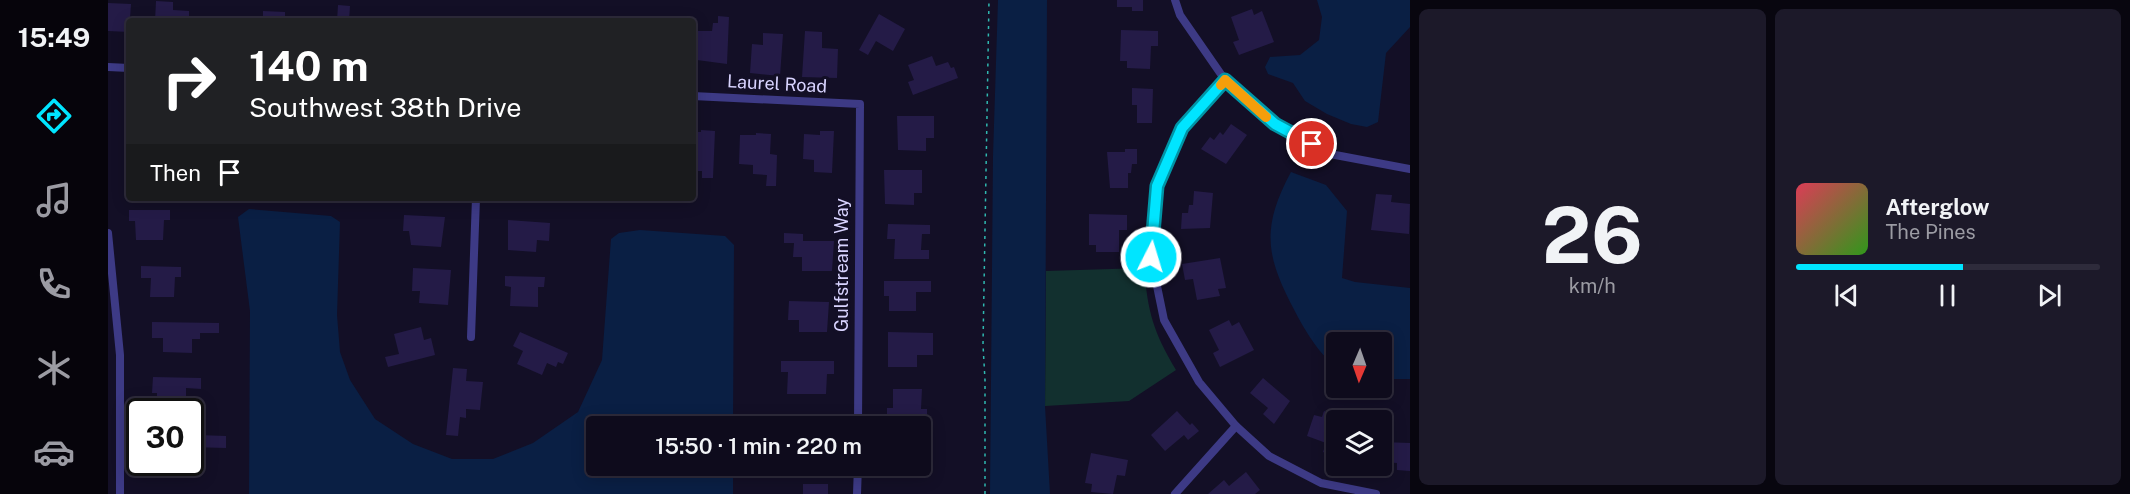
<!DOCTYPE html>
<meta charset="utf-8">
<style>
:root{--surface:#0e0b1c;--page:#1c1929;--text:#f1f3f6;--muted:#9b9ba3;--line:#2e2b3b;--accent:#00e5ff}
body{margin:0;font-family:"Public Sans",sans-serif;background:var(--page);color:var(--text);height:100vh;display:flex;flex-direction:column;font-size:22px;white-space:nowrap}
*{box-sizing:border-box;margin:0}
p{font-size:20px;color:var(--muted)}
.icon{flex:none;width:33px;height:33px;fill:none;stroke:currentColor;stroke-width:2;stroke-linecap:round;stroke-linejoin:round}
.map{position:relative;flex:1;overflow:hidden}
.side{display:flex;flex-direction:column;gap:9px;padding:9px;background:#08060f;width:720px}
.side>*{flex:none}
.guide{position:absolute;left:18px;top:18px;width:570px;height:183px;border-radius:6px;box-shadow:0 3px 15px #0003,0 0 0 2px var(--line);background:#202124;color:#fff;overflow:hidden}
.needle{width:39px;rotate:182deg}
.controls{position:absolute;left:1218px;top:332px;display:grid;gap:12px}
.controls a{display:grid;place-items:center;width:66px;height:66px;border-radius:6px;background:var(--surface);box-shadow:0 3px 15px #0003,0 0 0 2px var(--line);font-size:30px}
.speed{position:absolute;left:18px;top:398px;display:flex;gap:12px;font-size:30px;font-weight:700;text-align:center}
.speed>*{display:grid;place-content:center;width:78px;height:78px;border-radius:50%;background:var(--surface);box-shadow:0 3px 15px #0003,0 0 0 2px var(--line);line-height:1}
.speed .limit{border:3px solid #111;border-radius:9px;background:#fff;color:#111}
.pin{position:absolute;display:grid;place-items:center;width:51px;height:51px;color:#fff;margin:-26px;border:3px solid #fff;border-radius:50%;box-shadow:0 2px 6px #0007}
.me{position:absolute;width:66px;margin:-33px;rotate:5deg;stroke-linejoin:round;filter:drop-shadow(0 0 4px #0008)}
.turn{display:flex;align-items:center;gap:21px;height:126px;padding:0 24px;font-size:27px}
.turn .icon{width:78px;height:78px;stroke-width:2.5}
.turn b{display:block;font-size:42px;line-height:51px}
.then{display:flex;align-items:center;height:57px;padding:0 24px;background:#0003;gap:12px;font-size:22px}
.side .tile{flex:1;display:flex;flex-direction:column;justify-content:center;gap:9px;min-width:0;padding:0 21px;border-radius:9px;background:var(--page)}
.side .dial{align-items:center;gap:0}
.dial b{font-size:78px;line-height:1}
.song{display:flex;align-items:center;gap:18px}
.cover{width:72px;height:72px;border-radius:9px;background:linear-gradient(135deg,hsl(350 70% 55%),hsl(110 70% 35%))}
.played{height:6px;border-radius:3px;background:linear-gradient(90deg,var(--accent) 55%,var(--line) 55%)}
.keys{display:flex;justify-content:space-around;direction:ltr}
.side .tiles{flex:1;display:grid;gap:9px;grid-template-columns:repeat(2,1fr)}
.trip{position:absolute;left:478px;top:416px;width:345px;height:60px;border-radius:6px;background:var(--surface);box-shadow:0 3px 15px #0003,0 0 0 2px var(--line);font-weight:600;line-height:60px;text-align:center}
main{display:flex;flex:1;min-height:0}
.dock{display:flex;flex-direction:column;width:108px;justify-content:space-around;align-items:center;background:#06040b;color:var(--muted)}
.dock .icon{width:42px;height:42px}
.dock .selected{color:var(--accent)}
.dock b{font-size:27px;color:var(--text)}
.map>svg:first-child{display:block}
.green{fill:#12302f}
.water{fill:#0a1f44}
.building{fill:#241b47}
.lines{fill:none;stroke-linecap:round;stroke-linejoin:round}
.path{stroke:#2fb8b0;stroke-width:1.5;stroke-dasharray:3 4.5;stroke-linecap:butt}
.minor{stroke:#3d3a85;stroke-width:8}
.route-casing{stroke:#0095a6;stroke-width:15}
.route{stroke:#00e5ff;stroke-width:10}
.slow{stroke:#f59e0b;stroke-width:10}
.labels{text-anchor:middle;stroke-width:6;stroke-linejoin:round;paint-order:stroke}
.street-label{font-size:18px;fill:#d9d4ff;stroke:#130f26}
</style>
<main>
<nav class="dock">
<b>15:49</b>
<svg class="icon selected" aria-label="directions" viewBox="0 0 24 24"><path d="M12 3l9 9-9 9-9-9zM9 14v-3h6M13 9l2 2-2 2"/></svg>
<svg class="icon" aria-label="music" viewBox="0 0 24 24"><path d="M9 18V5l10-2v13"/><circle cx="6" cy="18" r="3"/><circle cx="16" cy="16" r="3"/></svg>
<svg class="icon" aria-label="phone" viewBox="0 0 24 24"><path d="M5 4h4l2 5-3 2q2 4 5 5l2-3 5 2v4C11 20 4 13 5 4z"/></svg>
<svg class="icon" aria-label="climate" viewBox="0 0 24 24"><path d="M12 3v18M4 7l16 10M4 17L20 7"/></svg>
<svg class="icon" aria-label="car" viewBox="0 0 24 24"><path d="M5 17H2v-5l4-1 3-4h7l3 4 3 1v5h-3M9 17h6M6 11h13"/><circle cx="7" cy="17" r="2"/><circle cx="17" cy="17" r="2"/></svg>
</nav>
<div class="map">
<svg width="1302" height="494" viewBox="0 0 1302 494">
<rect width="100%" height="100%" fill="#130f26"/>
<!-- green -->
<path class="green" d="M1036,268c4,45 9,63 32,102l-47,31 -84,5 1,-135z"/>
<!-- water -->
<g class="water">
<path d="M890,0h49l-2,406 5,88h-60l3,-338z"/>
<path d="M1209,0h93v27l-24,26 -8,69 -11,5 -16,-3 -24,-10 -22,-13 -12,-18 -25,-9 -3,-7 5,-10 30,-2 19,-15 3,-23z"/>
<path d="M1183,172l35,13 21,26 -5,67 13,4 55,6v91h-28v-37h-46v24c-13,-7 -30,-34 -37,-47 -31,-58 -41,-86 -8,-147z"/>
<path d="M141,209l82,7 9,6 -3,93 3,37 10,28 25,39 38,25 39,15h41l40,-16 45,-31 24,-52 9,-121 8,-6 21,-3 85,6 9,9 -1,181h-136v39h136v29h-484l1,-183 -12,-94z"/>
</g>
<!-- building -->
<g class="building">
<path d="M1009,0h26v11h-11v-4h-15z"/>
<path d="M48,1l17,1v8l16,1v10h-34z"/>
<path d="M0,3l23,1 -2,28 -21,-1z"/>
<path d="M230,5l12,1 -1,15h-12z"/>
<path d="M1144,9l2,6 8,-4 12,31 -35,13 -6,-13 6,-2 -8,-23z"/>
<path d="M155,11l22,1v9h-22z"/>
<path d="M771,14l26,15 -12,22 -17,-10 -8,14 -9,-5z"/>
<path d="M610,16l11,1 -2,47 -30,-4 1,-29h14l1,-8h5z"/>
<path d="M1013,30l37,1v15h-7l-1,23 -23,-1v-7h-7z"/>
<path d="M697,31l17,1v16l16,1 -1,29 -35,-1z"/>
<path d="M655,33l20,1 -3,42 -30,-3 2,-29 11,1z"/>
<path d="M824,56l4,10 12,-4 3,6 3,-1 4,11 -45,17 -5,-13 6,-2 -6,-15z"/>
<path d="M1024,88l21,1 -1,34h-15v-18h-5z"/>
<path d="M789,116h37v22h-8v13l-28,-1z"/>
<path d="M1123,124l16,11 -21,29 -25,-15 9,-12 4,3 6,-8 3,3z"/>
<path d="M593,130l14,1 -2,47h-11v-7h-5l1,-9h-5v-30h8z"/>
<path d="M712,131h14l-2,42 -18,-1v-12l-11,-1 1,-25 16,1z"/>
<path d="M648,133l15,1 -1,20 7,1 -1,31h-10l1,-11 -14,-1v-9l-14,-1 1,-29h16z"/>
<path d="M1017,149h12v15h-5l-1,9h-3v15h-18l-3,-36h18z"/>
<path d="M776,170h38v23h-8v12l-29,-1z"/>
<path d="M1086,191l19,2 -3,35 -29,1 1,-16h6l1,-8h4z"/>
<path d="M1268,194l16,1 -1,7 19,2 -1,30 -38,-4z"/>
<path d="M21,210h41v10h-6l-1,20h-27l-1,-19h-6z"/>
<path d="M981,214l38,1v15h-8v22h-23v-7h-7z"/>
<path d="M296,215l41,2 -4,30 -30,-2 -2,-14h-6z"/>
<path d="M400,220l42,3 -1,18 -12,-1 -1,12 -28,-2z"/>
<path d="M780,224l42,1v9h-8l-1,16h8v9h-35l1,-20h-8z"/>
<path d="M676,233l19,1v7h31l-2,30h-30v-14h-9l1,-14h-10z"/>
<path d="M1112,258l6,30 -8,1 2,7 -23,4 -4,-21 -8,1 -3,-16z"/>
<path d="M33,266l40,1v10h-6l-1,20h-24l1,-19h-10z"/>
<path d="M305,268l38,2 -3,35 -29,-2 1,-12h-8z"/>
<path d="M397,276l40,1 -1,10h-6v20l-28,-1 1,-19 -6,-1z"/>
<path d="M776,281h47v11h-15v19h-27v-15h-5z"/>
<path d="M681,301l40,1 -2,30h-28v-12h-11z"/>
<path d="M1121,320l3,6 7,-4 15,28 -34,17 -7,-14 6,-3 -10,-20z"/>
<path d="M44,322l67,1v10h-19v6h-8v14l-29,-1v-14h-11z"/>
<path d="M313,327l3,13 7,-2 4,17 -47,12 -3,-10 14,-3 -5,-20z"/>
<path d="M412,332l48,21 -5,11 -5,-2 -2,5 -9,-4 -5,12 -25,-11 6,-13 -10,-5z"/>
<path d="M780,332l45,1v22h-16v12h-29z"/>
<path d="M673,361h53v13h-7l-1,20h-39l1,-22h-7z"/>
<path d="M345,368l14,1 -1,12 17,1 -3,28 -14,-1v9l-6,-1 -2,19 -12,-1z"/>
<path d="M45,377l48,1v11l-15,-1v20h-29v-15h-5z"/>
<path d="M1155,378l27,23 -16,23 -11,-10 5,-6 -18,-15z"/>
<path d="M785,389h29l-1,20h6v11l-40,-1v-11h6z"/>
<path d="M1069,411l13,14 2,-2 7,8 -11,9 -4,-5 -19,16 -14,-16z"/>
<path d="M1216,411l12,5v41l-13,-5 3,-9 -19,-7 7,-21 8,2z"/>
<path d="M82,430h8v5l28,1v12l-36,-1z"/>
<path d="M1274,442l28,1v28l-13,-1v-7l-15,-1z"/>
<path d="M983,453l37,7 -3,16 -8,-1 -4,19 -22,-2 1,-8 -7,-1z"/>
<rect x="784" y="465" width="27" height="8"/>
<path d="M1138,472l14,18 -5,4h-47l16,-14 5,6z"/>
<rect x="695" y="484" width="25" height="10"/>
</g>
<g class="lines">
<!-- path -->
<path class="path" d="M877,494v-114l-2,-35 6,-345"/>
<!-- minor -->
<g class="minor">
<path d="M1067,0l5,15 45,65 50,44 55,30 80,15"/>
<path d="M0,67l21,1"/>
<path d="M1117,80l-43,48 -25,58 -6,71 13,63 35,62 37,44 33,30 52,27 55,11"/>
<path d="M585,96l167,8 -2,322"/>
<path d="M0,233l12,122v139"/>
<path d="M363,337l5,-139"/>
<path d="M749,494l1,-29"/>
<path d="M1067,494l61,-68"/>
</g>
</g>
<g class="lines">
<!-- route casing -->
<g class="route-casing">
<path id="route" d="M1043,257l6,-71 25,-58 43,-48 50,44 37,20"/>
</g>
<!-- route -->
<use href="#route" class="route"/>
<!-- slow -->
<path class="slow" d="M1113,85l4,-5 41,37"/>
</g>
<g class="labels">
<!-- street labels -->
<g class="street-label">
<text transform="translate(669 84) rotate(3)" y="6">Laurel Road</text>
<text transform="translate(734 265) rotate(-90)" y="6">Gulfstream Way</text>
</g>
</g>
</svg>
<div class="controls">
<a><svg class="needle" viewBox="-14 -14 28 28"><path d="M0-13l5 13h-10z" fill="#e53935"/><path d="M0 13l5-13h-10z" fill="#9b9ba3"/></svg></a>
<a><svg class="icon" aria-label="layers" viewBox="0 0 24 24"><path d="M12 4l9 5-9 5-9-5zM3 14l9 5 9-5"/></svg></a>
</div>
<div class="speed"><div class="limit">30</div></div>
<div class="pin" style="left:1204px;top:144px;background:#d93025"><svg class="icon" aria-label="arrive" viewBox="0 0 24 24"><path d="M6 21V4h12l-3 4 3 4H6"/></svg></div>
<svg class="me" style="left:1043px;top:257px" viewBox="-20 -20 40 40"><circle r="17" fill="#00e5ff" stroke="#fff" stroke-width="3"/><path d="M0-11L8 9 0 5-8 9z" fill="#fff"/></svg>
<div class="trip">15:50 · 1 min · 220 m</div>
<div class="guide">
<div class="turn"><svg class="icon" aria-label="right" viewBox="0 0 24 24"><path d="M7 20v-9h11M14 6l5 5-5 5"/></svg><div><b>140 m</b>Southwest 38th Drive</div></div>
<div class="then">Then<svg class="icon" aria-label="arrive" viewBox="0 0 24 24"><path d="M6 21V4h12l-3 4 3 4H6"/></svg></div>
</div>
</div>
<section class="side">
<div class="tiles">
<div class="tile dial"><b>26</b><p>km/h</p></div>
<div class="tile">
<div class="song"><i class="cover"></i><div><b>Afterglow</b><p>The Pines</p></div></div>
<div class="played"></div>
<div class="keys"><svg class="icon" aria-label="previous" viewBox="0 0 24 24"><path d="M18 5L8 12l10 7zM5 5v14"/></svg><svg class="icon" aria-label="pause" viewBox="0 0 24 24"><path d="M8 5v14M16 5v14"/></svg><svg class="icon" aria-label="next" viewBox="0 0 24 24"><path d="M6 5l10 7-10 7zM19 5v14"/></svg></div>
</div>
</div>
</section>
</main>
